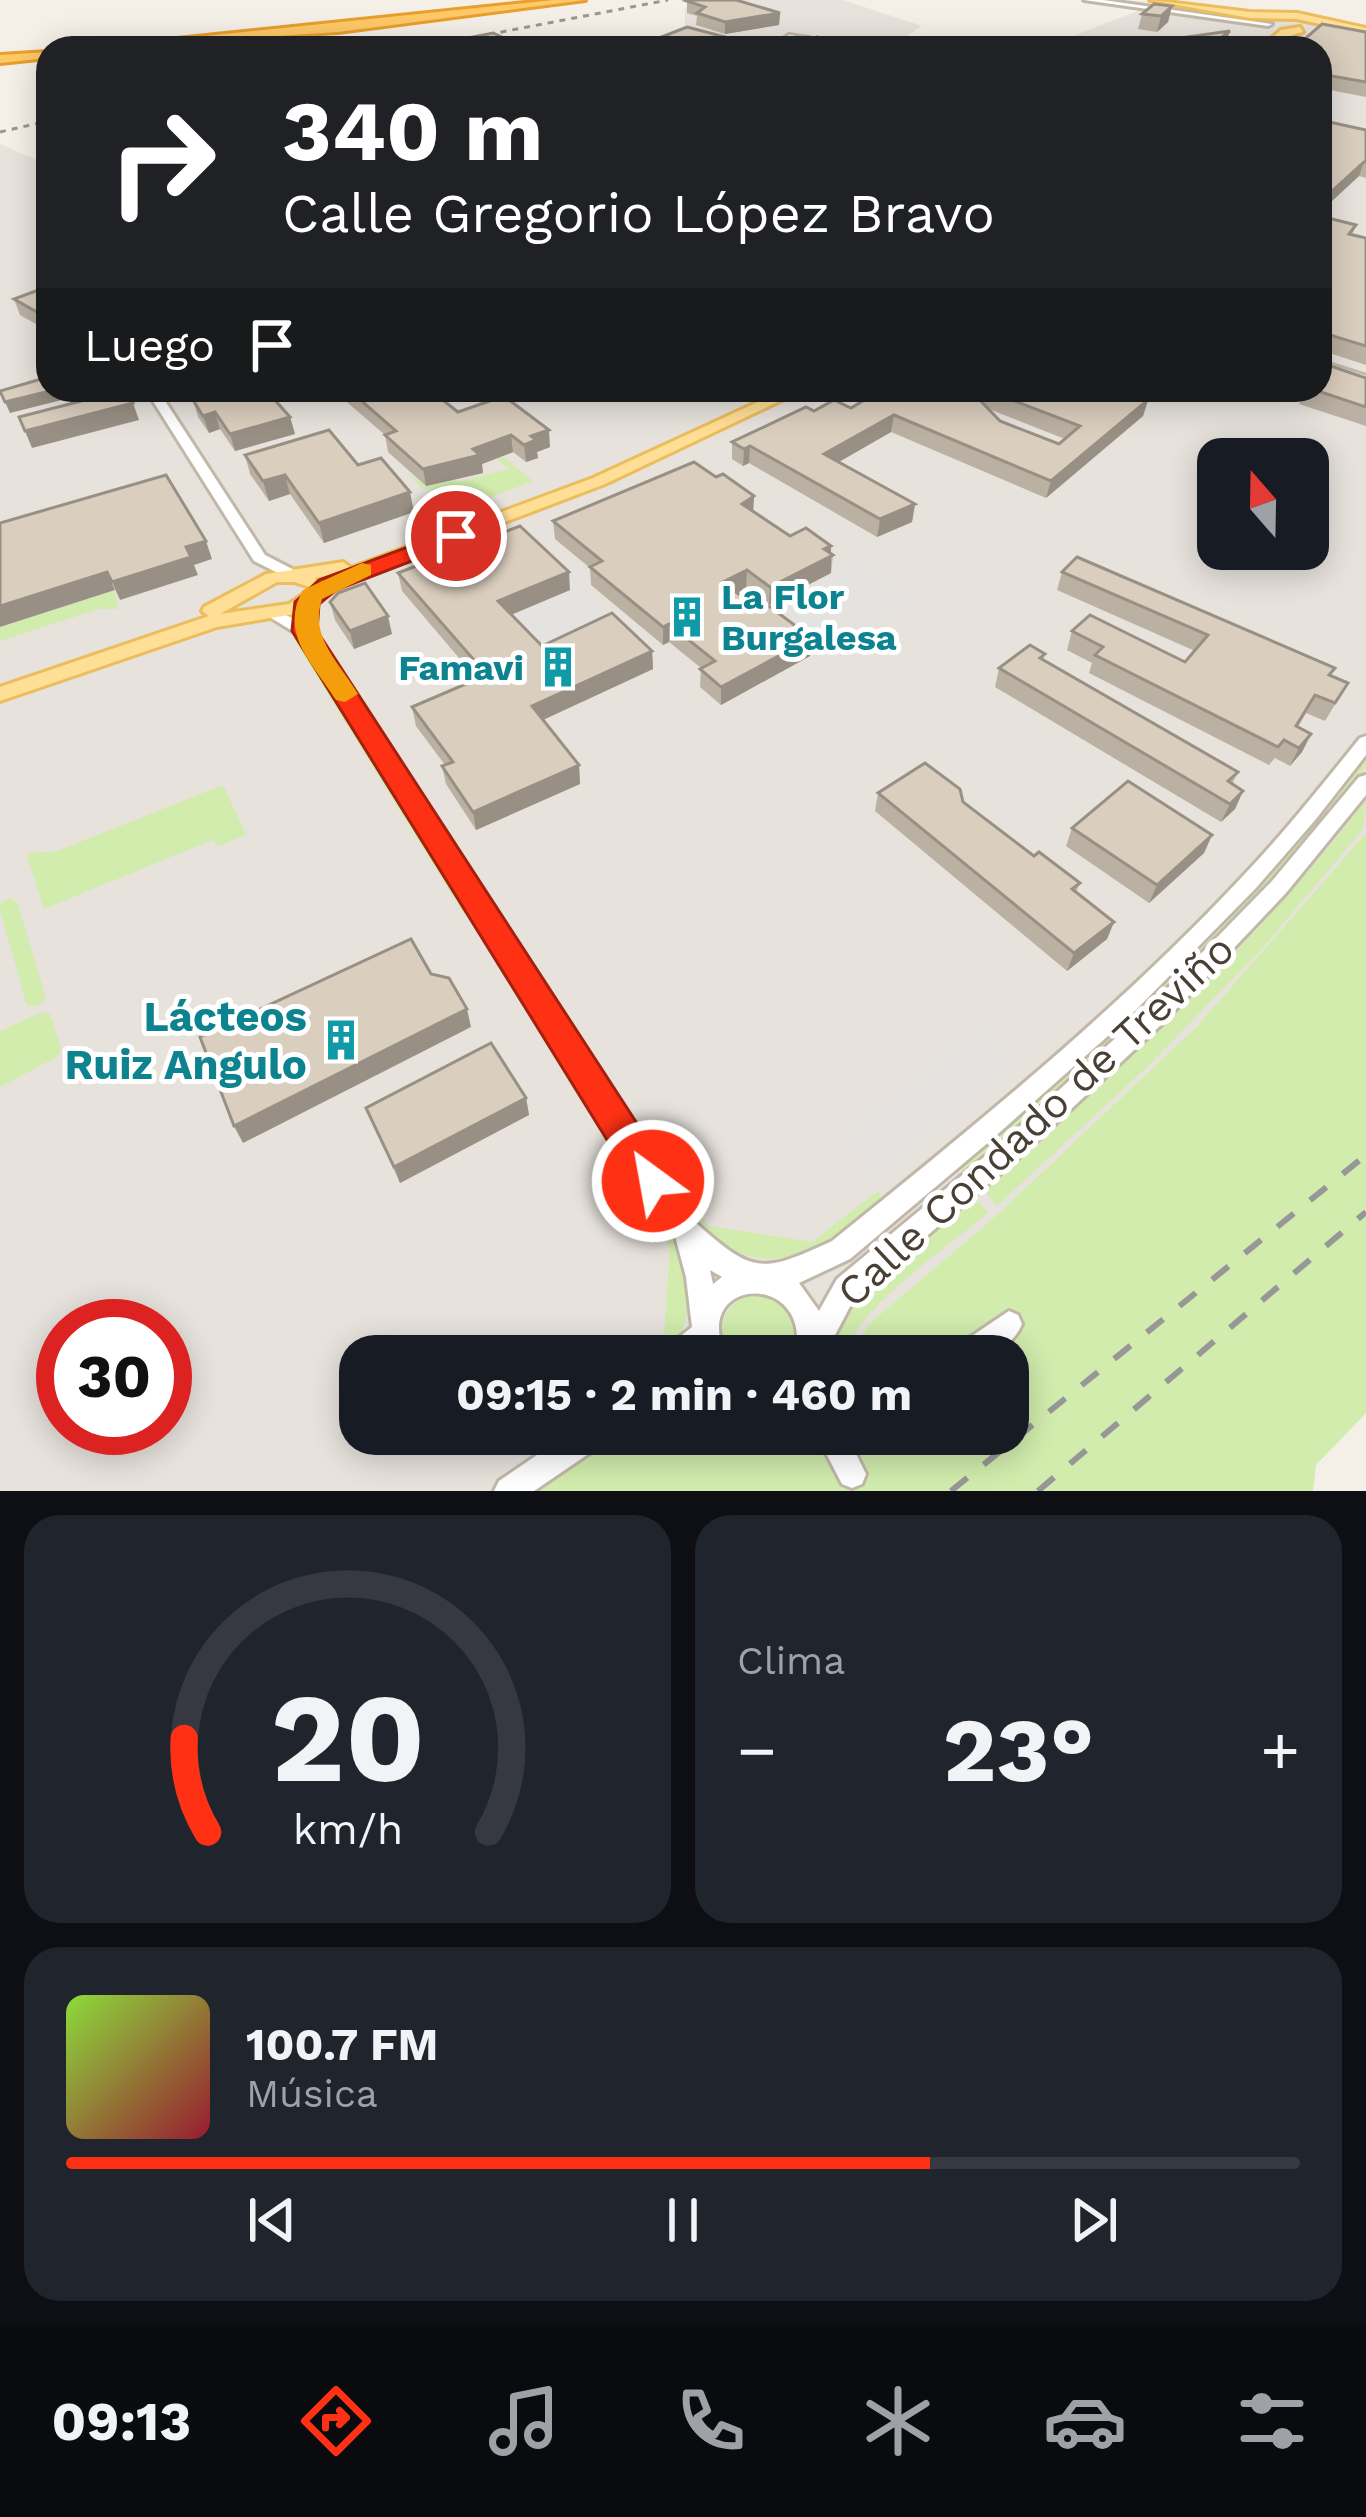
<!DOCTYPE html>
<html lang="es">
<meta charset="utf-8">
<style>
:root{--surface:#171b24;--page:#20242c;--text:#f1f3f6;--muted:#9ea1a6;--line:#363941;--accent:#ff3114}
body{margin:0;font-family:"Work Sans",sans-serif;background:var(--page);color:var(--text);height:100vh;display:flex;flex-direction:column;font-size:45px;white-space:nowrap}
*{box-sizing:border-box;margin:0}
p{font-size:39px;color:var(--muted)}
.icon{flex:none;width:66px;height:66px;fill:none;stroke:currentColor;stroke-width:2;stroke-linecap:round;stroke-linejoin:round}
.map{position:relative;height:1491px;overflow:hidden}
.side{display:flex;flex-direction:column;gap:24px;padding:24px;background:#0d0f14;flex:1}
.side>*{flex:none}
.top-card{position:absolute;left:36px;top:36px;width:1296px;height:366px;border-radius:36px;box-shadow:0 6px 30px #0003;background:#202124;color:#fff;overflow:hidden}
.needle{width:78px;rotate:340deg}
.fabs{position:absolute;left:1197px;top:438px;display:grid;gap:24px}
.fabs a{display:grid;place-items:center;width:132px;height:132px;border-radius:24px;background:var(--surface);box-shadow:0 6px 30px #0003;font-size:60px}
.speed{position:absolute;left:36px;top:1299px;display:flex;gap:24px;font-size:60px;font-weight:700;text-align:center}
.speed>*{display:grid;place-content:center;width:156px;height:156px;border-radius:50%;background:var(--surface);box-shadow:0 6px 30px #0003;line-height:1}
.speed .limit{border:18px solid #d22;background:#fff;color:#111}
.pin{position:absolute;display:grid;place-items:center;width:102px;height:102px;color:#fff;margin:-51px;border:6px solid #fff;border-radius:50%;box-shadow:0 3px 12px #0007}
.me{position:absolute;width:132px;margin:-66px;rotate:328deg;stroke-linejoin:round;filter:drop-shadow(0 0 9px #0008)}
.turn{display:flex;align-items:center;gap:42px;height:252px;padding:0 48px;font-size:54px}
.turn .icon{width:156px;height:156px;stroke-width:2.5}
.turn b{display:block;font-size:84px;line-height:102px}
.then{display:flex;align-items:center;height:114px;padding:0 48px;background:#0003;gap:24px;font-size:45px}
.big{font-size:90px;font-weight:700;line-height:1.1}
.side .card{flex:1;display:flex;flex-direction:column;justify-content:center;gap:18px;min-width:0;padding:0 42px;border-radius:36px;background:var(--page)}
.side .dial{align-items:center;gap:0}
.dial svg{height:312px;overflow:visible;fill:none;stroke:var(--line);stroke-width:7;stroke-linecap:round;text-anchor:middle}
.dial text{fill:var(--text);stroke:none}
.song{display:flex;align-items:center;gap:36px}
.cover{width:144px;height:144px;border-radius:18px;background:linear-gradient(135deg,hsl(90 70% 55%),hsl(350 70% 35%))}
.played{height:12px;border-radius:6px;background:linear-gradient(90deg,var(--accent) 70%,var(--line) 70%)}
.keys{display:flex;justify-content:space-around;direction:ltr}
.heat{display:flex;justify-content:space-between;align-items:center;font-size:66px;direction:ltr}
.side .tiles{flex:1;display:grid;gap:24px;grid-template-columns:1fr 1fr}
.card:last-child{grid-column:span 2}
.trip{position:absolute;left:339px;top:1335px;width:690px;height:120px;border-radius:36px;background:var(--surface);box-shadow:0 6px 30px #0003;font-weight:700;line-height:120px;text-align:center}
.menu{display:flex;height:192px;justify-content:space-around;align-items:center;background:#090b0e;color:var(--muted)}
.menu .icon{width:84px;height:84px}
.menu .on{color:var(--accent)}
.menu b{font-size:54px;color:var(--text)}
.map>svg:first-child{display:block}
.industrial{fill:#e7e2dc;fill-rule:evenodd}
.green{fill:#d1ecad}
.parking{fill:#e5e3df}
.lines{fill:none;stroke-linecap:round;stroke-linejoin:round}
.minor-casing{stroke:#c1b8a9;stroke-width:6}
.major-casing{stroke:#ecbd5d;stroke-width:6}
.highway-casing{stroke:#e89f2d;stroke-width:6}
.minor{fill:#fff;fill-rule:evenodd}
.major{fill:#ffde96;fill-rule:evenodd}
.highway{fill:#ffc968;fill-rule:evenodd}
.rail-far1{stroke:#979797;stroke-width:3;stroke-dasharray:6 6;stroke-linecap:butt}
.rail{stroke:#979797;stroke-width:6;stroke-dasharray:21 21;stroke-linecap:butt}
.wall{fill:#bbb1a3;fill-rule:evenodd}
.shaded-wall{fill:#999085}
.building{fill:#dacebe;stroke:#999085;stroke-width:3}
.route{fill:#ff3114;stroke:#a6200d;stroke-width:3}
.slow{fill:#f59e0b}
.labels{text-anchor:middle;stroke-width:10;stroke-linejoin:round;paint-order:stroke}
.culture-label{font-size:36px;font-weight:bold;fill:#0d838f;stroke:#fff;text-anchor:start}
.near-culture-label{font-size:42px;font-weight:bold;fill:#0d838f;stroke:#fff;text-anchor:end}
.near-street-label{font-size:42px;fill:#484035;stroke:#fff}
</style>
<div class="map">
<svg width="1366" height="1491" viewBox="0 0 1366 1491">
<rect width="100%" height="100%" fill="#f5f0e7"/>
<!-- industrial -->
<g class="industrial">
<path d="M726,0h117l79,26 -33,22h-255l33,-15 18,-1v-24z"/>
<path d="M1153,5l91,13 47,-6 50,13h25v808l-169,193 -199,188 -128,109 -21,33h-489v78h257l-83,57h-534v-1347l48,21v225h1272v-342h-278zM1218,459h90v90h-90zM63,1326h102v102h-102z"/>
</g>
<!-- green -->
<g class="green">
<path d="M464,425l69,56 -71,27 -16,-15 9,-3 4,2 -3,4 14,-8 -48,1 -14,-16 18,13 25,-9 7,5 51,-13 -51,-42z"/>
<path d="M115,590l3,19h-19l-99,32v-14z"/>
<path d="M298,636l169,271 -2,9 -172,-278z"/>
<path d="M1366,757v10c-119,150 -257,279 -401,405l-4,-3c146,-127 288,-258 405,-412z"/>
<path d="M223,785l23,50 -27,11 -7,-6 -168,69 -17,-53 3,-3 27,-2z"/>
<path d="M1366,800l-3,29 -103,122 -111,114 -152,141 -13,-15c137,-120 270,-246 382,-391z"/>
<path d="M1366,833v580l-50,52 -3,26h-779l83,-57 11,9 12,-9h368v-78h-159l21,-33 128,-109 199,-188z"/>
<path d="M10,898l7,4 29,96 -10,9 -9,-2 -27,-94v-7z"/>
<path d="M43,1012l7,2 11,34 -4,9 -57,30v-56z"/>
<path d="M879,1190l2,10c-64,52 -115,90 -187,22l8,-5 6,9 104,16z"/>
<path d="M975,1198l13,15c-46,39 -122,87 -146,143h-8l9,-39 11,-17z"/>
<path d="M672,1235c24,40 23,83 -4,121h-9l4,-4 7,-104 -5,-9z"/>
<path d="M749,1295c35,-2 55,30 40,61h-60c-14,-25 -7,-50 20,-61z"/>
</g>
<!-- parking -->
<g class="parking">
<path d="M857,560l62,40 -86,52 -64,-47z"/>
<path d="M579,587l40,38 -72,30 -39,-40z"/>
<path d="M979,1029l38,36 -7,-3 1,7 -134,112 -35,-43z"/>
</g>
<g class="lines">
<!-- minor casing -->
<g class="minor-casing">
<g id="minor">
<path d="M1084,0h19l169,24 -4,2z"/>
<path d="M789,35l20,3 -17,10h-10l14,-8c-10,-1 -17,8 -28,8z"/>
<path d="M1320,361l46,15v8l-46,-15z"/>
<path d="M146,390h12l107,165 31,16 3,3 -3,3h-10l-32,-16z"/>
<path d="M271,608l40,19 384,595c58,52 66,52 137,19 142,-115 285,-230 410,-364 42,-44 80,-92 118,-139l6,-2v19l-50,64 -60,69 -129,131 -137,122 -140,118 -51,24 20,28 18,-32 170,-141 140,-129 125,-128 87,-104 7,-2v20l-80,98 -123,130 -140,131 -168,143 -31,59h-29c17,-74 -76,-81 -76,-28 0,9 3,19 5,28h-60l4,-10 24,-19 -6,-50 -11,-41 -376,-601 -36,-22zM710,1270l12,7 -9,7z"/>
<path d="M1009,1311l9,4 4,9c-13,30 -40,32 -69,32l4,-10z"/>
<path d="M568,1434h39l-4,10 -69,47h-40l5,-10z"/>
<path d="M816,1434h30l20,40 -4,10 -10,4 -10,-4z"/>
</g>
</g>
<!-- major casing -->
<g class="major-casing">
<g id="major">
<path d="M1150,0l100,12 47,1 69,15v6l-69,-15 -47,-1z"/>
<path d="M1300,27l3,5c-17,3 -28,16 -43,16l21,-18z"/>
<path d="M784,390h19l-198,94 -258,98 -46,31 -84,14 -217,74v-14l209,-71 -7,-5 2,-4 62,-33 77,-12 8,6 242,-90zM335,574l-16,10 -4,-6zM277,582h17l19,6 -24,16 -69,10z"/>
</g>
</g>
<!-- highway casing -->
<g class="highway-casing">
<g id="highway">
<path d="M554,0h31l-247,32 -248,16z"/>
<path d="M48,52v6l-48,5v-8z"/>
</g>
</g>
<!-- minor -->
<use href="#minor" class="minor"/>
<!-- major -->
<use href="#major" class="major"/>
<!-- highway -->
<use href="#highway" class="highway"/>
<!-- rail-far1 -->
<g class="rail-far1">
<path d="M418,48l250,-48"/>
<path d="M0,132l48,-11"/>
</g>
<!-- rail -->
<g class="rail">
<path d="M951,1491l415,-336"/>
<path d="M1038,1491l328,-279"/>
</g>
</g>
<!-- wall -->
<g class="wall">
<path d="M687,1l93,12 -1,12 -54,9 -29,-9 1,-9 -10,-3z"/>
<path d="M1172,6l-4,16 -11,10 -19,-3 4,-15z"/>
<path d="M1366,32v65l-46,-9v-40z"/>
<path d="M1320,120l46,10v48l-7,-2 -39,36z"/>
<path d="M1320,216l36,9 -4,10 14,3v127l-46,-15z"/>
<path d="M48,290v37l-5,1 -23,-13 -6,-16z"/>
<path d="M1366,378v48l-67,-22 6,-14h15z"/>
<path d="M333,390h97l28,22 92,35 -13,5 1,6 -12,4 -13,-10 -31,12 1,9 -57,13 -38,-34 -3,-17z"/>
<path d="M881,390h240l27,10 -5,16 -97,82 -155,-66 -52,30 76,42 -3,18 -35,15 -128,-74 -6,3 -11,-7v-17l82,-31 37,-3zM989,409l76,30 -6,5 -59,-23z"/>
<path d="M1223,390h30l-6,7z"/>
<path d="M193,400l97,17 5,17 -60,17 -15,-22 -11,4 -11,-16z"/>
<path d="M245,455l113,10 56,47 -90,31 -34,-49 -21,7 -19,-27z"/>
<path d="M716,477l38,19 -1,16 37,24 41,10 -1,8 3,1 -2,18 -62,32 -23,-17 -9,5 73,63 -89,49 -21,-18 1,-19 -32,-26 -6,3 -72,-60 -1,-17 -35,-29 -2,-18z"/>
<path d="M1062,572l273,96 -5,8 18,7 -23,38 -19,-8 -8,14 13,7 -9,18 -12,14 -15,-8 -6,7 -180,-92 3,-10 -25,-13 5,-19 113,31 10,-11 -138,-61z"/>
<path d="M398,573l172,17 -59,25 31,31 110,5 1,18 -110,51 36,45 1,19 -104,46 -30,-46 -4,-18 3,-1 -29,-39 -4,-19 65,-28 -75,-88z"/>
<path d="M330,602l62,32 -38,15 -19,-29z"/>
<path d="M1045,654l-2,6 195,112 -6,12 11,7 -8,18 -14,13 -226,-135 4,-19z"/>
<path d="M878,793l85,9 71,54 46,27 -4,9 38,30 -7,17 -40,32 -192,-160z"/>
<path d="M1072,828l140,7 -8,18 -55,50 -83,-57z"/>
<path d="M526,1098l3,17 -129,68 -34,-75z"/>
</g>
<!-- shaded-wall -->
<g class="shaded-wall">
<path d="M1172,6l-4,16 -11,10 4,-16z"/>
<path d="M780,13l-1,12 -54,9v-12z"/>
<path d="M1230,31l-6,17h-17z"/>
<path d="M1364,162l-5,14 -39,36v-10z"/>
<path d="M48,308v19l-5,1 -6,-16z"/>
<path d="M54,390h48l-92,23 -5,-11z"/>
<path d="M1148,400l-5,16 -97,82 5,-17z"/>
<path d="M133,403l6,17 -107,28 -7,-17z"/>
<path d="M215,412l5,17 -11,4 -6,-17z"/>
<path d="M894,415l-3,17 -68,39 1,-17z"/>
<path d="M290,417l5,17 -60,17 -5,-17z"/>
<path d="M549,430l1,17 -13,5 1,6 -12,4 -2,-17 7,-9z"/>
<path d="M511,435l2,17 -31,12 1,9 -57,13 -3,-17z"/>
<path d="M750,446l-1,17 -6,3 1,-17z"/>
<path d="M285,475l5,19 -21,7 -6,-20z"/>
<path d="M410,492l4,20 -90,31 -5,-20z"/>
<path d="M754,496l-1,17 -11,-9z"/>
<path d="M915,504l-3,18 -35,15 3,-18z"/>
<path d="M206,541l6,18 -18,6 4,10 -78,25 -8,-18 74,-35z"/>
<path d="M831,546v27l-62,32 1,-18z"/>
<path d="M747,570l-1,18 -23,12v-18z"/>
<path d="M107,572l8,18 -115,37v-21z"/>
<path d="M569,572l1,18 -69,29 -3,-18z"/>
<path d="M388,616l4,18 -38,15 -4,-18z"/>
<path d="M669,624v18l-6,3v-18z"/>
<path d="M812,638l-2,18 -89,49v-18z"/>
<path d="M652,651l1,18 -119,55 -2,-18z"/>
<path d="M1311,734l-9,18 -12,14 9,-18z"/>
<path d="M579,765l1,19 -104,46 -3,-18z"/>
<path d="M1243,791l-8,18 -14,13 9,-18z"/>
<path d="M1212,835l-8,18 -55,50 8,-18z"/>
<path d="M1114,922l-7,17 -40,32 7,-18z"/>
<path d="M467,1009l4,18 -228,116 -9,-17z"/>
<path d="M526,1098l3,17 -129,68 -6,-16z"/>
</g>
<!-- building -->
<g class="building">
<path d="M692,0h44l44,13 -55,9 -28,-9 8,-6 -18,-6z"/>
<path d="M1154,4l18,2 -11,10 -19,-2z"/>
<path d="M1322,24l44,8v50l-46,-8v-26h-26z"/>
<path d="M687,27l80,21h-134z"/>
<path d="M1230,31l-23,17h-57l-12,-2v-2z"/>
<path d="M493,33l27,12 16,-6 29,5 14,-5 46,9h-208z"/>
<path d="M817,37l56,11h-81z"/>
<path d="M1320,120l46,10v32h-2l-44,40z"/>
<path d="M1320,216l36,9 -7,9 17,4v108l-46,-14z"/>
<path d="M44,288l4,2v18l-11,4 -23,-13z"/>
<path d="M1328,365l38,13v29l-51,-17h5v-17z"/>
<path d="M48,377v13h6l-49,12 -5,-11z"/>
<path d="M124,390l9,13 -108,28 -6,-14z"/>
<path d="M224,390h42l24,27 -60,17 -15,-22 -12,4 -10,-16z"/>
<path d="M349,390h81l28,22 46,-16 45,34 -18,6 5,4 -12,5 -13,-10 -38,14 7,6 -57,14 -38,-34 11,-4z"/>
<path d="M881,390h89l30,31 59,23 21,-18 -94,-36h135l27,10 -97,81 -157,-66 -70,39 91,50 -35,15 -130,-73 -6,3 -12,-7 74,-35 8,4 20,-11 17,8z"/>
<path d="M329,430l29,35 23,-7 29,34 -91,31 -34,-48 -22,6 -18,-26z"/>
<path d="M694,462l22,15 7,-3 31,22 -12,8 48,32 16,-8 25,18 -7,3 9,6 -63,32 -23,-17 -24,12 26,20 9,-4 54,40 -91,49 -21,-18 15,-8 -46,-37 -6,3 -73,-60 12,-6 -49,-40z"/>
<path d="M166,475l40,66 -20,6 5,10 -79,25 -5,-10 -107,34v-83z"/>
<path d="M520,526l49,46 -71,29 44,45 70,-33 40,38 -120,55 47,59 -106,47 -31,-46 11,-4 -41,-55 75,-32 -89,-102z"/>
<path d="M1077,557l258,111 -6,7 19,8 -13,20 -20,-8 -19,31 15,8 -12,14 -15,-8 -6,7 -183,-92 8,-8 -31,-16 18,-16 95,47 23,-27 -146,-63z"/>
<path d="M365,583l23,33 -38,15 -20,-29 8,-9z"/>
<path d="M1030,645l15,9 -5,4 198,114 -10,9 15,10 -13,13 -231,-136z"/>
<path d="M925,763l35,26 3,13 71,54 5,-4 41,31 -8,6 42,33 -40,31 -196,-160z"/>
<path d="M1128,781l84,54 -55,50 -85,-57z"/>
<path d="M411,939l20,35 18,4 18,31 -233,117 -34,-89z"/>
<path d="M491,1043l35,55 -132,69 -28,-59z"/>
</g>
<!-- route -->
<path class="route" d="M456,529l8,2v10l-128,49 -17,14 -2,27 349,537 6,13 -6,12 -13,6 -13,-6 -348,-562 3,-29 24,-22z"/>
<!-- slow -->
<path class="slow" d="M362,563l9,2v10l-49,24c-13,38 17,63 36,95l-13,8 -9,-2c-24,-38 -57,-66 -33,-110z"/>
<!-- icons -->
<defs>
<g id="building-bare" transform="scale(3.24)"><path d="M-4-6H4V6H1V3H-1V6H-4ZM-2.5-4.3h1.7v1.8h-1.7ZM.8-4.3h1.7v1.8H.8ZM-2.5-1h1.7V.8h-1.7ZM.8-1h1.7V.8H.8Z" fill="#0f9aa8" stroke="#fff" stroke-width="2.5" paint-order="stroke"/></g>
</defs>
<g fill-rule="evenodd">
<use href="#building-bare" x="687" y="617"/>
<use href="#building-bare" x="558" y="667"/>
<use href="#building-bare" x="341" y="1040"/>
</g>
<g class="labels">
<!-- culture labels -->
<g class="culture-label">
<text x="721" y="609">La Flor<tspan x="721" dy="41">Burgalesa</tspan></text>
<text x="524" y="680" text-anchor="end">Famavi</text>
</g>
<!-- near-culture labels -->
<g class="near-culture-label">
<text x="307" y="1031">Lácteos<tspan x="307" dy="48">Ruiz Angulo</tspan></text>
</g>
<!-- near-street labels -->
<g class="near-street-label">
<text transform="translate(1035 1120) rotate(-43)" y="15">Calle Condado de Treviño</text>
</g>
</g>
</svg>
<div class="fabs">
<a><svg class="needle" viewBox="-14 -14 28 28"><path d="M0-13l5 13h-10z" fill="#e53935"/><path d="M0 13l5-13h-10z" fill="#9ea1a6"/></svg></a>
</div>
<div class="speed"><div class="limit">30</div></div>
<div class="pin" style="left:456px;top:536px;background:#d93025"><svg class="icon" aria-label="arrive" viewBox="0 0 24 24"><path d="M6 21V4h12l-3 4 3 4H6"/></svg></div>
<svg class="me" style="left:653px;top:1181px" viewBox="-20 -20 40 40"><circle r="17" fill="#ff3114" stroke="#fff" stroke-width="3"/><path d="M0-11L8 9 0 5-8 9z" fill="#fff"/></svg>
<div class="trip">09:15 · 2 min · 460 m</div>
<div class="top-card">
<div class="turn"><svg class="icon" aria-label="right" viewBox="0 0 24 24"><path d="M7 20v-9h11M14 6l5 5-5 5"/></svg><div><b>340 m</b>Calle Gregorio López Bravo</div></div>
<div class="then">Luego<svg class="icon" aria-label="arrive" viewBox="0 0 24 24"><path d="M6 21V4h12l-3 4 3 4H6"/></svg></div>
</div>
</div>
<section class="side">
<div class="tiles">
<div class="card dial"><svg viewBox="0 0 100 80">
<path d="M14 69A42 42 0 1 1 86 69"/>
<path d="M14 69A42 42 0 0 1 8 45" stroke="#ff3114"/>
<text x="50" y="56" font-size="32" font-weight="700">20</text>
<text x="50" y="72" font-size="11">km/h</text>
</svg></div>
<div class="card"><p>Clima</p>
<div class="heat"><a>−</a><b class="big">23°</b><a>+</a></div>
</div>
<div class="card">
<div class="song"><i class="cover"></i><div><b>100.7 FM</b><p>Música</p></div></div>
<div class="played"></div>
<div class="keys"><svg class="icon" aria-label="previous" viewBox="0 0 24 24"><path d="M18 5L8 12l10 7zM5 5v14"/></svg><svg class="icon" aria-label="pause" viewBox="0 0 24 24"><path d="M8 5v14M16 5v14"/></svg><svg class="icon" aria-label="next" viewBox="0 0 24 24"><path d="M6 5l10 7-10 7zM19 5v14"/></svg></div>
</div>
</div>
</section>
<nav class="menu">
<b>09:13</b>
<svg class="icon on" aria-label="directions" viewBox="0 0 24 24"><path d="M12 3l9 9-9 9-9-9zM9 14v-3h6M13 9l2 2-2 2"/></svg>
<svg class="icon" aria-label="music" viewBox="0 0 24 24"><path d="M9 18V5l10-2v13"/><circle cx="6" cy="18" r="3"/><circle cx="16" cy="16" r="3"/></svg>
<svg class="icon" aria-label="phone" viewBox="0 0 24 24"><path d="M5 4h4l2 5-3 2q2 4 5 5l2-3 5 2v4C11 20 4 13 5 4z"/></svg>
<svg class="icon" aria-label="climate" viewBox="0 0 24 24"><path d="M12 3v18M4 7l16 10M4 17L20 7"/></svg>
<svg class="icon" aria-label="car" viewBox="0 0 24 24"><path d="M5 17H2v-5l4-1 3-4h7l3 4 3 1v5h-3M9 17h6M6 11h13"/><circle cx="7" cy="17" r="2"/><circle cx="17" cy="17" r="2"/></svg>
<svg class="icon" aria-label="filters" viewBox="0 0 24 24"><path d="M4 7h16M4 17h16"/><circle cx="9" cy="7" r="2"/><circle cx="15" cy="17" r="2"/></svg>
</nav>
